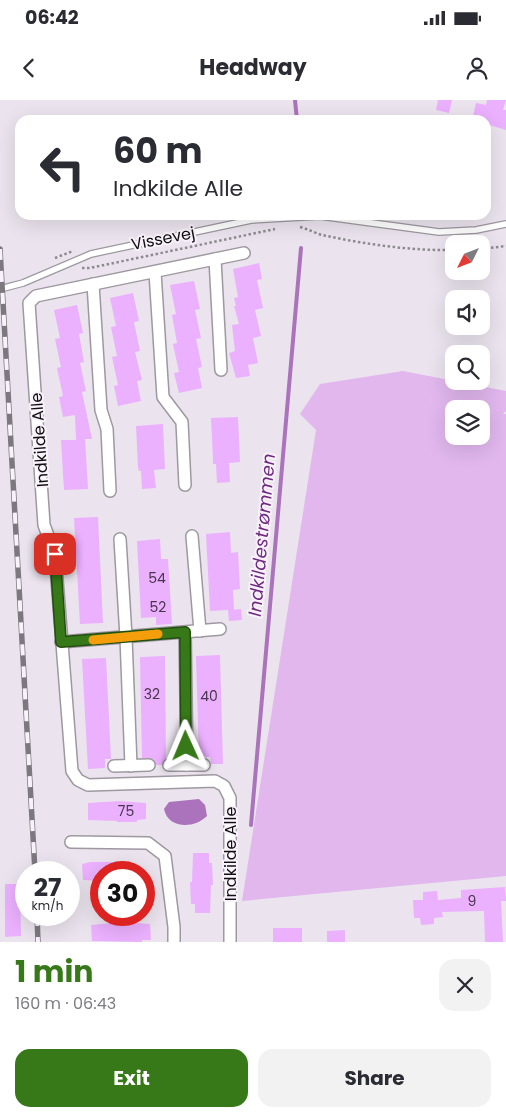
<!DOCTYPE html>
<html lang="en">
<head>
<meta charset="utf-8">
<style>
	:root { --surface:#fff; --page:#f2f2f3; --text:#2b2b33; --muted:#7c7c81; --accent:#377918 }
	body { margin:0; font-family:Poppins,sans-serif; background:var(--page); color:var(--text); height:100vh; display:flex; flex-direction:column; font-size:19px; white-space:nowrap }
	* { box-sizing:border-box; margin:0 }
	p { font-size:16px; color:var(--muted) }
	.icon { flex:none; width:28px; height:28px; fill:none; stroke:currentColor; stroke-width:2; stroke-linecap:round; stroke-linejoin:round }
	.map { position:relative; height:842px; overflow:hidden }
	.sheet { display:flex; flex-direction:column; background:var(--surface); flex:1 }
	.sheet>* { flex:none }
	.banner { position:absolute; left:15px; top:15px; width:476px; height:105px; border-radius:15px; box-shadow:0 5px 20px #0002; background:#fff; color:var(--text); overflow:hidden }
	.needle { width:32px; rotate:228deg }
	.controls { position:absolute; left:445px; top:135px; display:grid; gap:10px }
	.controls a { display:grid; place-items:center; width:45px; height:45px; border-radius:10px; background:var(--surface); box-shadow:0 5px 20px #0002; font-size:25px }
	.speed { position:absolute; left:15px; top:761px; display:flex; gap:10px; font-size:25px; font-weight:700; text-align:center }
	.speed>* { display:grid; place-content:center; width:65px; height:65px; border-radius:50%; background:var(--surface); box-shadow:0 5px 20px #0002; line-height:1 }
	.speed small { font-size:12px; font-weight:400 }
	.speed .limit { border:8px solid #d22; background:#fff; color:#111 }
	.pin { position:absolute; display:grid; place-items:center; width:42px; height:42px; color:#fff; margin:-21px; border-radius:10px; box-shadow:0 2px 8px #0006 }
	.me { position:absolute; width:55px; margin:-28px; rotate:359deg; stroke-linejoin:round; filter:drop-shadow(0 0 4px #0008) }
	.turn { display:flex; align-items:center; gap:18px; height:105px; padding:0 15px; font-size:22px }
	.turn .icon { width:65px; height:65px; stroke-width:2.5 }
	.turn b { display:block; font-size:35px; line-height:42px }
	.round { display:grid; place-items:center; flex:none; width:52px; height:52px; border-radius:15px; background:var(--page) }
	.head { display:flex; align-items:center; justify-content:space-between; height:85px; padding:0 15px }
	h1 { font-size:30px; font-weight:700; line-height:38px; color:var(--accent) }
	.button { display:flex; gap:10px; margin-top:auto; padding:10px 15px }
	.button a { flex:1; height:58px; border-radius:15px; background:var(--accent); color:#fff; font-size:20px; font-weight:700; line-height:58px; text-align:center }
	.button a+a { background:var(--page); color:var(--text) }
	.status { display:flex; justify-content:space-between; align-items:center; height:35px; padding:0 25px; background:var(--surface); direction:ltr }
	.status svg { height:14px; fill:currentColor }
	header { display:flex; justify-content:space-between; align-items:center; height:65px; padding:0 15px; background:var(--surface); font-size:22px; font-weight:700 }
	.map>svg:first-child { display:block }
	.green { fill:#e1b7ee; fill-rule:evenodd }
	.water { fill:#ac73bd }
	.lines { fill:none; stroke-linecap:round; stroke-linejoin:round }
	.stream { stroke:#ac73bd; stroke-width:4 }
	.building { fill:#ebb0fe }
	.lane-casing { stroke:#9e98a0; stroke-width:8 }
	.street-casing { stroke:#9e98a0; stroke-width:14 }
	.path { stroke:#8f8a91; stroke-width:2.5; stroke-dasharray:2.5 2.5; stroke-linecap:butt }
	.lane { stroke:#fff; stroke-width:5.5 }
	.street { stroke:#fff; stroke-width:11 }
	.rail-casing { stroke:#7d787f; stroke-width:5.5 }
	.rail { stroke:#f9f2fb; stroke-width:4; stroke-dasharray:11; stroke-linecap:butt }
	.route-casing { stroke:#244f10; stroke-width:12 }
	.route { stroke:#377918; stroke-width:9 }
	.slow { stroke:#f59e0b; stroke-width:9 }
	.labels { text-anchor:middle; stroke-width:4; stroke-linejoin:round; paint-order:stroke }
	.number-label { font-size:14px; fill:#47364c }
	.street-label { font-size:16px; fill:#100e11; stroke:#f9f2fb }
	.water-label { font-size:18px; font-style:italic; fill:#6f2982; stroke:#f9f2fb }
</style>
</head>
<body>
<div class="status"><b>06:42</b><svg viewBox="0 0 49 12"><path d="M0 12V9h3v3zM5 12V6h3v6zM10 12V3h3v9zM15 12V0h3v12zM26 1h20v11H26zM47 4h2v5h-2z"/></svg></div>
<header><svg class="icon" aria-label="back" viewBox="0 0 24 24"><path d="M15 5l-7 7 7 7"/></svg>Headway<svg class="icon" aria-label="person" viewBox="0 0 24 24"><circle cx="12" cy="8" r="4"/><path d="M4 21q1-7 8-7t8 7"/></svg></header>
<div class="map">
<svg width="506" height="842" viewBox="0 0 506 842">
	<rect width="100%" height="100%" fill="#ebe4ee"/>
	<path class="green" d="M 403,271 L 506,291 L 506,311 L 503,314 L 506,314 L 506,776 L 242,801 L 316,330 L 300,314 L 320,284 ZM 454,309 L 481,309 L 481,336 L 454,336 Z"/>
	<path class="water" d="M 199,699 L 205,705 L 207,716 C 194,729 168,729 164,709 L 169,702 Z"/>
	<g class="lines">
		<g class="stream">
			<path d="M 295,0 L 297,20"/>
			<path d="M 251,725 L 301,148"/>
		</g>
	</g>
	<g class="building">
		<path d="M 438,0 L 452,0 L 449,13 L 436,10 Z"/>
		<path d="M 487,0 L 506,0 L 503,10 L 506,10 L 506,30 L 486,24 L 486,20 L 472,20 L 476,3 L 486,5 Z"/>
		<path d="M 259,163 L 262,179 L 257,180 L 263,208 L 255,210 L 261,236 L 253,238 L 258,263 L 248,265 L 250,276 L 236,278 L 229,253 L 235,251 L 232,225 L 239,224 L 234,206 L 236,206 L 234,198 L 238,197 L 233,169 Z"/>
		<path d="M 194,181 L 200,209 L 195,210 L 201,238 L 196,239 L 202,267 L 198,268 L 202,288 L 179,293 L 174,273 L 179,272 L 173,244 L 177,243 L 172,215 L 176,214 L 170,185 Z"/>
		<path d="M 133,193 L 139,221 L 134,222 L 140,251 L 135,252 L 142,280 L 137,281 L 141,301 L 118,306 L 114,286 L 118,285 L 112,257 L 117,256 L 111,227 L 116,226 L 110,198 Z"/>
		<path d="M 77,205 L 83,233 L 79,234 L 84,262 L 80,263 L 86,291 L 82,292 L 92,339 L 85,339 L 88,389 L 64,390 L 61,340 L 76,340 L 75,315 L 63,317 L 59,297 L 63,296 L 57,268 L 61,267 L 55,239 L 60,238 L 54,210 Z"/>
		<path d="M 238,317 L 240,362 L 229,363 L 230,382 L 217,383 L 216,364 L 213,364 L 213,360 L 211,318 Z"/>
		<path d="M 163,324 L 165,369 L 154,370 L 156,388 L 142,389 L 141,371 L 139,371 L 138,367 L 136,326 Z"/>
		<path d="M 98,417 L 103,523 L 80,524 L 74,418 Z"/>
		<path d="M 230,432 L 231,453 L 238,452 L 240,489 L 233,490 L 234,510 L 230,510 L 241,509 L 242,520 L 229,521 L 228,510 L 210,511 L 206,434 Z"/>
		<path d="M 160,439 L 161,459 L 168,459 L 172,524 L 156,525 L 156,517 L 141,518 L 137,441 Z"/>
		<path d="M 220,555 L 223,664 L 211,664 L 210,657 L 199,657 L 196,556 Z"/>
		<path d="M 165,556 L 166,658 L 162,665 L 156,665 L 153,659 L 142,658 L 140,557 Z"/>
		<path d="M 106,558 L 111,659 L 105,659 L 105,668 L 88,669 L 82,559 Z"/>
		<path d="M 119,701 L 146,703 L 146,719 L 137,720 L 137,722 L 117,722 L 117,721 L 88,720 L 88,703 Z"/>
		<path d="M 193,753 L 209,753 L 209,763 L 212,763 L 213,785 L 211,785 L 210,813 L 195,813 L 195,804 L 191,804 L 190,782 L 192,782 Z"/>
		<path d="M 90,762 L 113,762 L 113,772 L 101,772 L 101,781 L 83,780 L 82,764 Z"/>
		<path d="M 5,784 L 20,784 L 21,836 L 5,837 Z"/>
		<path d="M 505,787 L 506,801 L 501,801 L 503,842 L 485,842 L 484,811 L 442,812 L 443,817 L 434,818 L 434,824 L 421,825 L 420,818 L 414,818 L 413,800 L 423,800 L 423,792 L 437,791 L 438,800 L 461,798 L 461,790 Z"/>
		<path d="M 123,822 L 150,824 L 151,840 L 142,840 L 142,842 L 92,841 L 91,825 Z"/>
		<rect x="273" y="828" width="29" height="14"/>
		<path d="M 345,830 L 345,842 L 327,842 L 327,831 Z"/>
	</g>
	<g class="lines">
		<g class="lane-casing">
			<path id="lane" d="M 0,189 L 23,183 L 91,154 L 251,120 L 320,116 L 439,132 L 476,130 L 506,124"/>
		</g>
		<g class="street-casing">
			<g id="street">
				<path d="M 215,159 L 221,270"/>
				<path d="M 155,172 L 163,297 L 182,322 L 185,385"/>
				<path d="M 93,184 L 101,310 L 107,329 L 110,391"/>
				<path d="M 192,436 L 200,531"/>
				<path d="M 120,439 L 126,537 L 131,666"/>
				<path d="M 185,532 L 187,665"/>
				<path d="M 61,542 L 220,529"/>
				<path d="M 169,665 L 204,665"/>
				<path d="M 114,666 L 149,665"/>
				<path d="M 71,742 L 148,743 L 165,756 L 174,827 L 174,842"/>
				<path d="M 230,842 L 230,698 L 224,686 L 215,681 L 88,685 L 78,680 L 72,671 L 55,454 L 44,425 L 29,203 L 36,196 L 244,153"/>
			</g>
		</g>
		<g class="path">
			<path d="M 300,127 C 308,129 315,133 322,135 C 364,144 411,151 454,150"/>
			<path d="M 481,149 L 506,146"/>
			<path d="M 55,158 L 73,151"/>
			<path d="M 82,168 L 90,168 L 275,129"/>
		</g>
		<use href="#lane" class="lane"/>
		<use href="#street" class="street"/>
		<g class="rail-casing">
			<g id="rail">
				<path d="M 0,149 L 35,772"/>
				<path d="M 37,815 L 38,842"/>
			</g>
		</g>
		<use href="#rail" class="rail"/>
	</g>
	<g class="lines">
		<g class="route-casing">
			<path id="route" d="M 55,454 L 61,542 L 185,532 L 186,646"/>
		</g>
		<use href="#route" class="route"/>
		<path class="slow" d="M 93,540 L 158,534"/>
	</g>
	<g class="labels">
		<g class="number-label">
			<text x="157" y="483">54</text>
			<text x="158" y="512">52</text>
			<text x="152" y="599">32</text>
			<text x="209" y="601">40</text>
			<text x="126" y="716">75</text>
			<text x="472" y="806">9</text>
		</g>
		<g class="street-label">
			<text transform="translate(163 138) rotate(-11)" y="6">Vissevej</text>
			<text transform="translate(39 340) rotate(-94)" y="6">Indkilde Alle</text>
			<text transform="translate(230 754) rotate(-90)" y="6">Indkilde Alle</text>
		</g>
		<g class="water-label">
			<text transform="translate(262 435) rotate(-85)" y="6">Indkildestrømmen</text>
		</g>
	</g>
</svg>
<div class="controls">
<a><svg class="needle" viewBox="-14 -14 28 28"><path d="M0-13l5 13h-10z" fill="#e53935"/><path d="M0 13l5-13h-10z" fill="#7c7c81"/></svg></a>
<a><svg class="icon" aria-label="sound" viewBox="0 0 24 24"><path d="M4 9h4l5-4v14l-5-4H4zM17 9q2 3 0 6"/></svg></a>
<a><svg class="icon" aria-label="search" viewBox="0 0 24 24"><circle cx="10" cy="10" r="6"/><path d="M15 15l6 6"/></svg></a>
<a><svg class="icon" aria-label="layers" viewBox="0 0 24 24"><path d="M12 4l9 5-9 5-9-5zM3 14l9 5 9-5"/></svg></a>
</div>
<div class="speed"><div>27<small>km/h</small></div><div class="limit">30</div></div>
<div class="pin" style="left:55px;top:454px;background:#d93025"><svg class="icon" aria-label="arrive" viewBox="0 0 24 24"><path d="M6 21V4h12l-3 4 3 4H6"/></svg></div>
<svg class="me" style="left:186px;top:646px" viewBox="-20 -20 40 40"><path d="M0-17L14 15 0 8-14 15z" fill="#377918" stroke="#fff" stroke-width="4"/></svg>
<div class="banner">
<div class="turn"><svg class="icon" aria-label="left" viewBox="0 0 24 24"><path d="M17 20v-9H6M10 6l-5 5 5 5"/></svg><div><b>60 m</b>Indkilde Alle</div></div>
</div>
</div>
<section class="sheet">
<div class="head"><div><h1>1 min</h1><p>160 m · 06:43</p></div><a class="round"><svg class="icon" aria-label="close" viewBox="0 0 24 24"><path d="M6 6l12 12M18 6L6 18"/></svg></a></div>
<div class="button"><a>Exit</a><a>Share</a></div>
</section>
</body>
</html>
